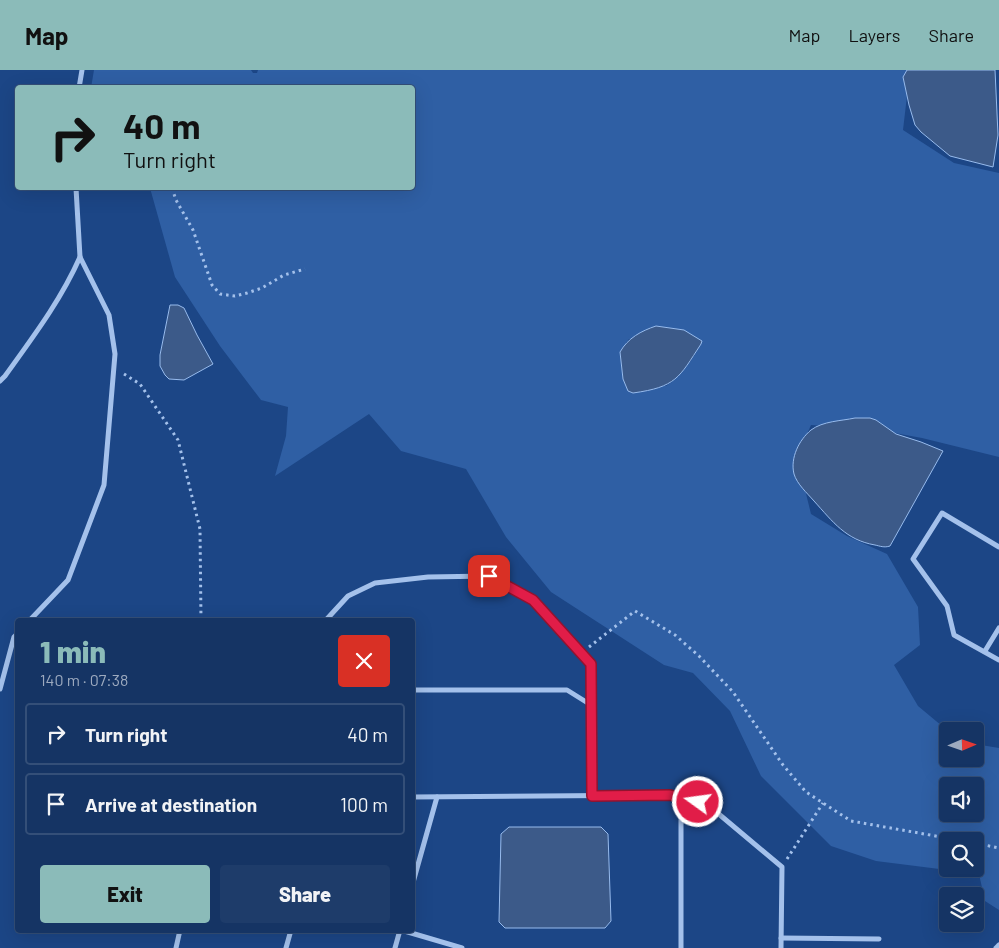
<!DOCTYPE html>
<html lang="en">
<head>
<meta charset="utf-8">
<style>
	:root { --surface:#153464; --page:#1e3c6a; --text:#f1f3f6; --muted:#9daabf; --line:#344f78; --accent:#8bbbb9 }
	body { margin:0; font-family:Barlow,sans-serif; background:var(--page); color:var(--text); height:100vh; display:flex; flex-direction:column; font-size:19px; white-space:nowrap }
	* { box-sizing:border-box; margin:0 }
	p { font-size:16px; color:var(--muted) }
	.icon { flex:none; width:28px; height:28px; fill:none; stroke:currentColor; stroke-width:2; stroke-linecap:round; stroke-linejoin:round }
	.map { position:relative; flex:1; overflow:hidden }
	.details { position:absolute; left:15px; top:548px; width:400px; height:315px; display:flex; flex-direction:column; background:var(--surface); border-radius:5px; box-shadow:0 5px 20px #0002,0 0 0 1px var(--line) }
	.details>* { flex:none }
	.top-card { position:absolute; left:15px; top:15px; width:400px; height:105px; border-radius:5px; box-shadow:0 5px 20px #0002,0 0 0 1px var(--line); background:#8bbbb9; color:#111; overflow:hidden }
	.needle { width:32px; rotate:88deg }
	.buttons { position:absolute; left:939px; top:652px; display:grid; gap:10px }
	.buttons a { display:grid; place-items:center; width:45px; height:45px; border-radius:5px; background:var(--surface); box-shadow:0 5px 20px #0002,0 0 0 1px var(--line); font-size:25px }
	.pin { position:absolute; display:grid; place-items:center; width:42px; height:42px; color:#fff; margin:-21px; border-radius:10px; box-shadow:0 2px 8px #0006 }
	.me { position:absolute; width:55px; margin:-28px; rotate:284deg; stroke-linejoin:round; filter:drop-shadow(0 0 4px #0008) }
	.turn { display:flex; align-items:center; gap:18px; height:105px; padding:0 25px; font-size:22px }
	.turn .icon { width:65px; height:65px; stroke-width:2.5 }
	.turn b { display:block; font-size:35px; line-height:42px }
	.round { display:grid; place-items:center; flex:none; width:52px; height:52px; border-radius:5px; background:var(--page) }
	.overview { display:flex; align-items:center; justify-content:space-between; height:85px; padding:0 25px }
	h1 { font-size:30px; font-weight:800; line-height:38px; color:var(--accent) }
	.primary-button { display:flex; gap:10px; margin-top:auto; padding:10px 25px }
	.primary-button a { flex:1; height:58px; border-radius:5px; background:var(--accent); color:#111; font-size:20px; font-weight:800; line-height:58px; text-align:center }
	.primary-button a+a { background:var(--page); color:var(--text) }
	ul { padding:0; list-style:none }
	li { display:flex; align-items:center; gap:15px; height:62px; margin:0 10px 8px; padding:0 15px; border:2px solid var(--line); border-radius:5px }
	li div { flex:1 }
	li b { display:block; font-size:19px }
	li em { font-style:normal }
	header { display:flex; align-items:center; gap:30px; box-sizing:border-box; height:70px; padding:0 25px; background:var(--accent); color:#111 }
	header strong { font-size:24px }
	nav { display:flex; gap:28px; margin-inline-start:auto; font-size:18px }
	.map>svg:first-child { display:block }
	.green { fill:#2f5fa4; fill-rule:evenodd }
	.water { fill:#3c5a89; stroke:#97bbed }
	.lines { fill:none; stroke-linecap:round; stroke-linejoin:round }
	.path { stroke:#a4c1eb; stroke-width:3; stroke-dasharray:2.5 4; stroke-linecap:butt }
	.street { stroke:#a4c1eb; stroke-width:5 }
	.route-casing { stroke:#92132f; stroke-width:12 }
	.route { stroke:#e11d48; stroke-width:9 }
</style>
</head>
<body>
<header>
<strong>Map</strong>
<nav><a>Map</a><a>Layers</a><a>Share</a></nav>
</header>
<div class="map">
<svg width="999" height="878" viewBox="0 0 999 878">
	<rect width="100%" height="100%" fill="#1c4686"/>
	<path class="green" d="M 94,0 L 251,0 L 253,3 L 257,3 L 258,0 L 910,0 L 903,60 L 954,93 L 999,103 L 999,387 L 922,368 L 878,360 L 811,355 L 797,387 L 811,444 L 847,466 L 887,484 L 918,537 L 920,575 L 894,595 L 918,636 L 948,661 L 948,689 L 975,689 L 975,674 L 999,678 L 999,840 L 985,831 L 979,804 L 876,791 L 831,776 L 761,706 L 730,641 L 693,603 L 664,595 L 551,522 L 506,467 L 466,399 L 401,381 L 369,344 L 275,406 L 286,366 L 288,337 L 261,330 L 220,276 L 175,207 L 150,118 L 412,118 L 412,18 L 91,18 ZM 629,269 L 702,271 C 694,289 681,306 666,316 L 623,309 L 620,282 ZM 948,716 L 975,716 L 975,744 L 948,744 ZM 948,771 L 975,771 L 975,799 L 948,799 Z"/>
	<g class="water">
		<path d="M 907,0 L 995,0 L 998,65 L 993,97 L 950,86 L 921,62 L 915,55 L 909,35 L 903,7 Z"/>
		<path d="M 170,235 L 178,235 L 184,238 L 197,265 L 213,294 L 184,310 L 169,309 L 165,305 L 160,296 L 160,285 Z"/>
		<path d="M 656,256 L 684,260 L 702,271 L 701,274 C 679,308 676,317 633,323 L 628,321 L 623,309 L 620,282 C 628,268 641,261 656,256 Z"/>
		<path d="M 855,348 L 870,348 L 876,350 L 896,364 L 921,372 L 943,381 L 890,476 C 884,478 880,476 875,475 C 846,470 833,452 814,431 C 807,423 797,414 794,404 C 790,388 799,370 811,360 C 823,351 841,351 855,348 Z"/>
		<path d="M 509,757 L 601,757 L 608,764 L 611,851 L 605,858 L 505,858 L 499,852 L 501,764 Z"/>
	</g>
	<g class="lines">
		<g class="path">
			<path d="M 172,118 L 176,130 L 193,160 L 212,215 L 220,224 L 235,226 L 247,223 L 262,218 L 284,205 L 305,199"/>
			<path d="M 124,304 L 140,314 L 178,370 L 200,459 L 201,550"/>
			<path d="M 589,577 L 635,541 L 675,565 L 699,586 L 733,622 L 783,695 L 806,722 L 851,751 L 964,771"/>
			<path d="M 975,773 L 999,778"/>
			<path d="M 787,789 L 823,733"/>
		</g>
		<g class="street">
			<path d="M 79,18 L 82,0"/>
			<path d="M 0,311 L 5,306 C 33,267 61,230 80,187"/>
			<path d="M 999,477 L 942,443 L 913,489 L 947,536 L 954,565 L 999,590"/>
			<path d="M 30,550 L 68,510 L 104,415 L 115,284 L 109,245 L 80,187 L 76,118"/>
			<path d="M 326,550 L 348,526 L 375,513 L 428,507 L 489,506 L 533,529 L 591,594 L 592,726"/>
			<path d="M 985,581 L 999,558"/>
			<path d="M 0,619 L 14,567 L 18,563"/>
			<path d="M 412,620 L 567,620 L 591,635"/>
			<path d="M 412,727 L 670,725 L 698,732 L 714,740 L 782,797 L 781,878"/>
			<path d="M 681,727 L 681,878"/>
			<path d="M 412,816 L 437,727"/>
			<path d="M 401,860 L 462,878"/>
			<path d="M 781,868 L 879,869"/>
			<path d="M 176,878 L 180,860"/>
			<path d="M 286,878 L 291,860"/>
			<path d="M 395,878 L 400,860"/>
			<path d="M 996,878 L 999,875"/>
		</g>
	</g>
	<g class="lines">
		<g class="route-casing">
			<path id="route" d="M 489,506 L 533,530 L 591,594 L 592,726 L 670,725 L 698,732"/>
		</g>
		<use href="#route" class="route"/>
	</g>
</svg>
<div class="buttons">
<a><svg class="needle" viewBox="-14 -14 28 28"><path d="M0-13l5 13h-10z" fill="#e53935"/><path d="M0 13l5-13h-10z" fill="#9daabf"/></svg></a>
<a><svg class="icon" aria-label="sound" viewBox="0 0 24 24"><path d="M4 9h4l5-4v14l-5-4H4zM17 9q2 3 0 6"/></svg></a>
<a><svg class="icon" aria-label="search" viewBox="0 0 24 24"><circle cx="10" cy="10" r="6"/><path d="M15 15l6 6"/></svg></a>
<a><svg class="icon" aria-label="layers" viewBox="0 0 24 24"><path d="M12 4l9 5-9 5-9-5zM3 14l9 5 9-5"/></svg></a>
</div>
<div class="pin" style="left:489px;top:506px;background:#d93025"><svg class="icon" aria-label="arrive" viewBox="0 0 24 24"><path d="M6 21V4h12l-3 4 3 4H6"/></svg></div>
<svg class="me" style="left:698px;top:732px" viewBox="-20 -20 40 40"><circle r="17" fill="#e11d48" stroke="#fff" stroke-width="3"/><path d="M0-11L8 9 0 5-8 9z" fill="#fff"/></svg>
<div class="top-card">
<div class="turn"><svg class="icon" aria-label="right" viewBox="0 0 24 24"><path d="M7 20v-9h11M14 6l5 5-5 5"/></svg><div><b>40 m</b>Turn right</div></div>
</div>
<section class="details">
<div class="overview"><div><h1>1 min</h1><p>140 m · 07:38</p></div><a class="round" style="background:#d93025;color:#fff"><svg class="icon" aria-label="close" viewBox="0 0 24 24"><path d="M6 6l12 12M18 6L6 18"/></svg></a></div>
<ul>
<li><svg class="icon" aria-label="right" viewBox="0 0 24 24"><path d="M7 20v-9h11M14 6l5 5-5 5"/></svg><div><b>Turn right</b></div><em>40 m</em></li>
<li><svg class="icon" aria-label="arrive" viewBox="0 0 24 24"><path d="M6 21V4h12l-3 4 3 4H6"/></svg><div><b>Arrive at destination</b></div><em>100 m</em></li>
</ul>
<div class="primary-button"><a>Exit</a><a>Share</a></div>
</section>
</div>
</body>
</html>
